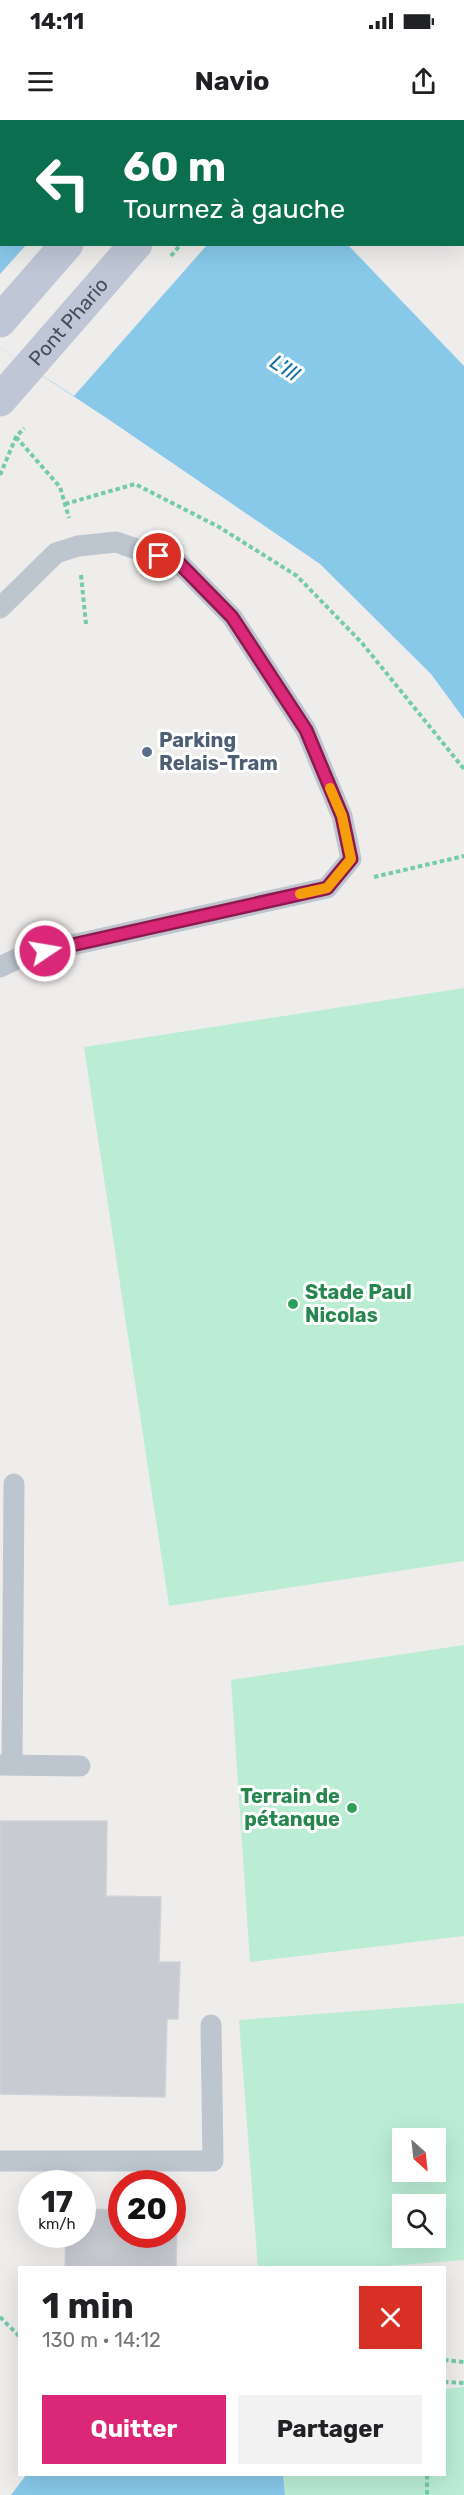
<!DOCTYPE html>
<html lang="fr">
<head>
<meta charset="utf-8">
<style>
	:root { --surface:#fff; --page:#f2f2f2; --text:#202124; --muted:#757577; --accent:#db2777 }
	body { margin:0; font-family:Rubik,sans-serif; background:var(--page); color:var(--text); height:100vh; display:flex; flex-direction:column; font-size:22px; white-space:nowrap }
	* { box-sizing:border-box; margin:0 }
	p { font-size:20px; color:var(--muted) }
	.icon { flex:none; width:33px; height:33px; fill:none; stroke:currentColor; stroke-width:2; stroke-linecap:round; stroke-linejoin:round }
	.map { position:relative; flex:1; overflow:hidden }
	.side { position:absolute; left:18px; top:2146px; width:428px; height:210px; display:flex; flex-direction:column; background:var(--surface); border-radius:0px; box-shadow:0 6px 24px #0002 }
	.side>* { flex:none }
	.banner { position:absolute; left:0px; top:0px; width:465px; height:126px; box-shadow:0 6px 24px #0002; background:#0b6e4f; color:#fff; overflow:hidden }
	.needle { width:39px; rotate:153deg }
	.tools { position:absolute; left:392px; top:2008px; display:grid; gap:12px }
	.tools a { display:grid; place-items:center; width:54px; height:54px; border-radius:0px; background:var(--surface); box-shadow:0 6px 24px #0002; font-size:30px }
	.speed { position:absolute; left:18px; top:2050px; display:flex; gap:12px; font-size:30px; font-weight:700; text-align:center }
	.speed>* { display:grid; place-content:center; width:78px; height:78px; border-radius:50%; background:var(--surface); box-shadow:0 6px 24px #0002; line-height:1 }
	.speed small { font-size:15px; font-weight:400 }
	.speed .limit { border:9px solid #d22; background:#fff; color:#111 }
	.pin { position:absolute; display:grid; place-items:center; width:51px; height:51px; color:#fff; margin:-26px; border:3px solid #fff; border-radius:50%; box-shadow:0 2px 6px #0007 }
	.me { position:absolute; width:66px; margin:-33px; rotate:78deg; stroke-linejoin:round; filter:drop-shadow(0 0 4px #0008) }
	.turn { display:flex; align-items:center; gap:21px; height:126px; padding:0 24px; font-size:27px }
	.turn .icon { width:78px; height:78px; stroke-width:2.5 }
	.turn b { display:block; font-size:42px; line-height:51px }
	.round { display:grid; place-items:center; flex:none; width:63px; height:63px; border-radius:0px; background:var(--page) }
	.headline { display:flex; align-items:center; justify-content:space-between; height:102px; padding:0 24px }
	h1 { font-size:36px; font-weight:700; line-height:45px }
	.button { display:flex; gap:12px; margin-top:auto; padding:12px 24px }
	.button a { flex:1; height:69px; border-radius:0px; background:var(--accent); color:#fff; font-size:24px; font-weight:700; line-height:69px; text-align:center }
	.button a+a { background:var(--page); color:var(--text) }
	.status { display:flex; justify-content:space-between; align-items:center; height:42px; padding:0 30px; background:var(--surface); direction:ltr }
	.status svg { height:16px; fill:currentColor }
	header { display:flex; justify-content:space-between; align-items:center; height:78px; padding:0 24px; background:var(--surface); font-size:27px; font-weight:700 }
	.map>svg:first-child { display:block }
	.green { fill:#bbedd5; fill-rule:evenodd }
	.water { fill:#88c9ea }
	.pier { fill:#efedec }
	.building { fill:#c9cbd3; stroke:#d1d2d8; stroke-width:1.5 }
	.lines { fill:none; stroke-linecap:round; stroke-linejoin:round }
	.path { stroke:#73cbab; stroke-width:4; stroke-dasharray:4.5 3; stroke-linecap:butt }
	.lane { stroke:#bdc5cf; stroke-width:21 }
	.secondary { stroke:#bfc7d6; stroke-width:33 }
	.primary { stroke:#acb8cc; stroke-width:33 }
	.tram { stroke:#afb1b7; stroke-width:1.5 }
	.route-casing { stroke:#8e194d; stroke-width:15 }
	.route { stroke:#db2777; stroke-width:10 }
	.slow { stroke:#f59e0b; stroke-width:10 }
	.service-dot { fill:#5c6f8a; stroke:#fff; stroke-width:2 }
	.leisure-dot { fill:#2e9e5b; stroke:#fff; stroke-width:2 }
	.labels { text-anchor:middle; stroke-width:6; stroke-linejoin:round; paint-order:stroke }
	.street-label { font-size:20px; fill:#454d5a; stroke:#fff }
	.service-label { font-size:20px; font-weight:bold; fill:#4e5e75; stroke:#fff; text-anchor:start }
	.leisure-label { font-size:20px; font-weight:bold; fill:#27864d; stroke:#fff; text-anchor:start }
	.water-label { font-size:21px; font-style:italic; fill:#0e71a4; stroke:#fff }
</style>
</head>
<body>
<div class="status"><b>14:11</b><svg viewBox="0 0 49 12"><path d="M0 12V9h3v3zM5 12V6h3v6zM10 12V3h3v9zM15 12V0h3v12zM26 1h20v11H26zM47 4h2v5h-2z"/></svg></div>
<header><svg class="icon" aria-label="menu" viewBox="0 0 24 24"><path d="M4 6h16M4 12h16M4 18h16"/></svg>Navio<svg class="icon" aria-label="share" viewBox="0 0 24 24"><path d="M12 15V3M7 8l5-5 5 5M5 13v7h14v-7"/></svg></header>
<div class="map">
<svg width="464" height="2375" viewBox="0 0 464 2375">
	<rect width="100%" height="100%" fill="#efedec"/>
	<g class="green">
		<path d="M 464,868 L 464,1441 L 169,1486 L 84,927 Z"/>
		<path d="M 464,1525 L 464,1816 L 250,1842 L 231,1560 Z"/>
		<path d="M 464,1883 L 464,2140 L 364,2148 L 258,2148 L 239,1900 ZM 402,2019 L 435,2019 L 435,2052 L 402,2052 ZM 402,2085 L 435,2085 L 435,2118 L 402,2118 Z"/>
		<path d="M 464,2267 L 464,2375 L 285,2375 L 283,2355 L 444,2355 L 444,2269 Z"/>
	</g>
	<g class="water">
		<path d="M 0,0 L 149,1 L 2,2 L 2,124 L 348,125 L 464,246 L 464,599 L 431,554 L 320,444 L 108,299 L 0,228 Z"/>
		<path d="M 26,2355 L 283,2355 L 285,2375 L 11,2375 Z"/>
	</g>
	<path class="pier" d="M 26,125 L 207,125 L 74,276 L 0,228 L 0,154 Z"/>
	<g class="building">
		<path d="M 0,1701 L 107,1701 L 106,1776 L 161,1777 L 159,1842 L 180,1842 L 178,1899 L 167,1899 L 165,1977 L 0,1974 Z"/>
		<path d="M 82,2089 L 122,2090 L 122,2115 L 172,2115 L 172,2091 L 177,2091 L 176,2148 L 65,2148 L 66,2115 L 82,2115 Z"/>
	</g>
	<g class="lines">
		<g class="path">
			<path d="M 286,2 L 288,0"/>
			<path d="M 171,136 L 181,124"/>
			<path d="M 16,317 L 60,367 L 69,398"/>
			<path d="M 0,355 L 16,317 L 24,308"/>
			<path d="M 65,384 L 135,364 L 219,407 L 297,456 L 362,523 L 464,649"/>
			<path d="M 81,455 L 86,504"/>
			<path d="M 374,757 L 464,736"/>
			<path d="M 0,2197 L 20,2217"/>
			<path d="M 444,2240 L 464,2242"/>
			<path d="M 444,2262 L 464,2263"/>
			<path d="M 427,2355 L 427,2375"/>
		</g>
		<g class="lane">
			<path d="M 0,488 L 56,433 L 78,426 L 116,422 L 180,444 L 232,497 L 306,610 L 342,696 L 351,739 L 327,768 L 23,836 L 0,847"/>
			<path d="M 1,1645 L 80,1646"/>
			<path d="M 12,1645 L 14,1364"/>
			<path d="M 0,2041 L 213,2041 L 211,1905"/>
		</g>
		<g class="secondary">
			<path d="M 174,2 L 176,0"/>
			<path d="M 243,2 L 245,0"/>
			<path d="M 0,201 L 67,124"/>
			<path id="s1" d="M 0,280 L 136,124"/>
		</g>
		<g class="primary">
			<path d="M 393,0 L 394,2"/>
			<path d="M 464,93 L 464,94"/>
		</g>
		<g class="tram">
			<path d="M 429,0 L 430,2"/>
			<path d="M 464,54 L 464,55"/>
		</g>
	</g>
	<g class="lines">
		<g class="route-casing">
			<path id="route" d="M 45,831 L 327,768 L 351,739 L 342,696 L 306,610 L 232,497 L 180,444 L 159,436"/>
		</g>
		<use href="#route" class="route"/>
		<path class="slow" d="M 300,774 L 327,768 L 351,739 L 342,696 L 330,668"/>
	</g>
	<circle class="service-dot" cx="147" cy="632" r="6"/>
	<g class="leisure-dot">
		<circle cx="293" cy="1184" r="6"/>
		<circle cx="352" cy="1688" r="6"/>
	</g>
	<g class="labels">
		<g class="street-label">
			<text dy="7" stroke="none"><textPath href="#s1" startOffset="104">Pont Phario</textPath></text>
		</g>
		<g class="service-label">
			<text x="159" y="627">Parking<tspan x="159" dy="23">Relais-Tram</tspan></text>
		</g>
		<g class="leisure-label">
			<text x="305" y="1179">Stade Paul<tspan x="305" dy="23">Nicolas</tspan></text>
			<text x="340" y="1683" text-anchor="end">Terrain de<tspan x="340" dy="23">pétanque</tspan></text>
		</g>
		<g class="water-label">
			<text transform="translate(285 248) rotate(33)" y="7">L'Ill</text>
		</g>
	</g>
</svg>
<div class="tools">
<a><svg class="needle" viewBox="-14 -14 28 28"><path d="M0-13l5 13h-10z" fill="#e53935"/><path d="M0 13l5-13h-10z" fill="#757577"/></svg></a>
<a><svg class="icon" aria-label="search" viewBox="0 0 24 24"><circle cx="10" cy="10" r="6"/><path d="M15 15l6 6"/></svg></a>
</div>
<div class="speed"><div>17<small>km/h</small></div><div class="limit">20</div></div>
<div class="pin" style="left:159px;top:436px;background:#d93025"><svg class="icon" aria-label="arrive" viewBox="0 0 24 24"><path d="M6 21V4h12l-3 4 3 4H6"/></svg></div>
<svg class="me" style="left:45px;top:831px" viewBox="-20 -20 40 40"><circle r="17" fill="#db2777" stroke="#fff" stroke-width="3"/><path d="M0-11L8 9 0 5-8 9z" fill="#fff"/></svg>
<div class="banner">
<div class="turn"><svg class="icon" aria-label="left" viewBox="0 0 24 24"><path d="M17 20v-9H6M10 6l-5 5 5 5"/></svg><div><b>60 m</b>Tournez à gauche</div></div>
</div>
<section class="side">
<div class="headline"><div><h1>1 min</h1><p>130 m · 14:12</p></div><a class="round" style="background:#d93025;color:#fff"><svg class="icon" aria-label="close" viewBox="0 0 24 24"><path d="M6 6l12 12M18 6L6 18"/></svg></a></div>
<div class="button"><a>Quitter</a><a>Partager</a></div>
</section>
</div>
</body>
</html>
